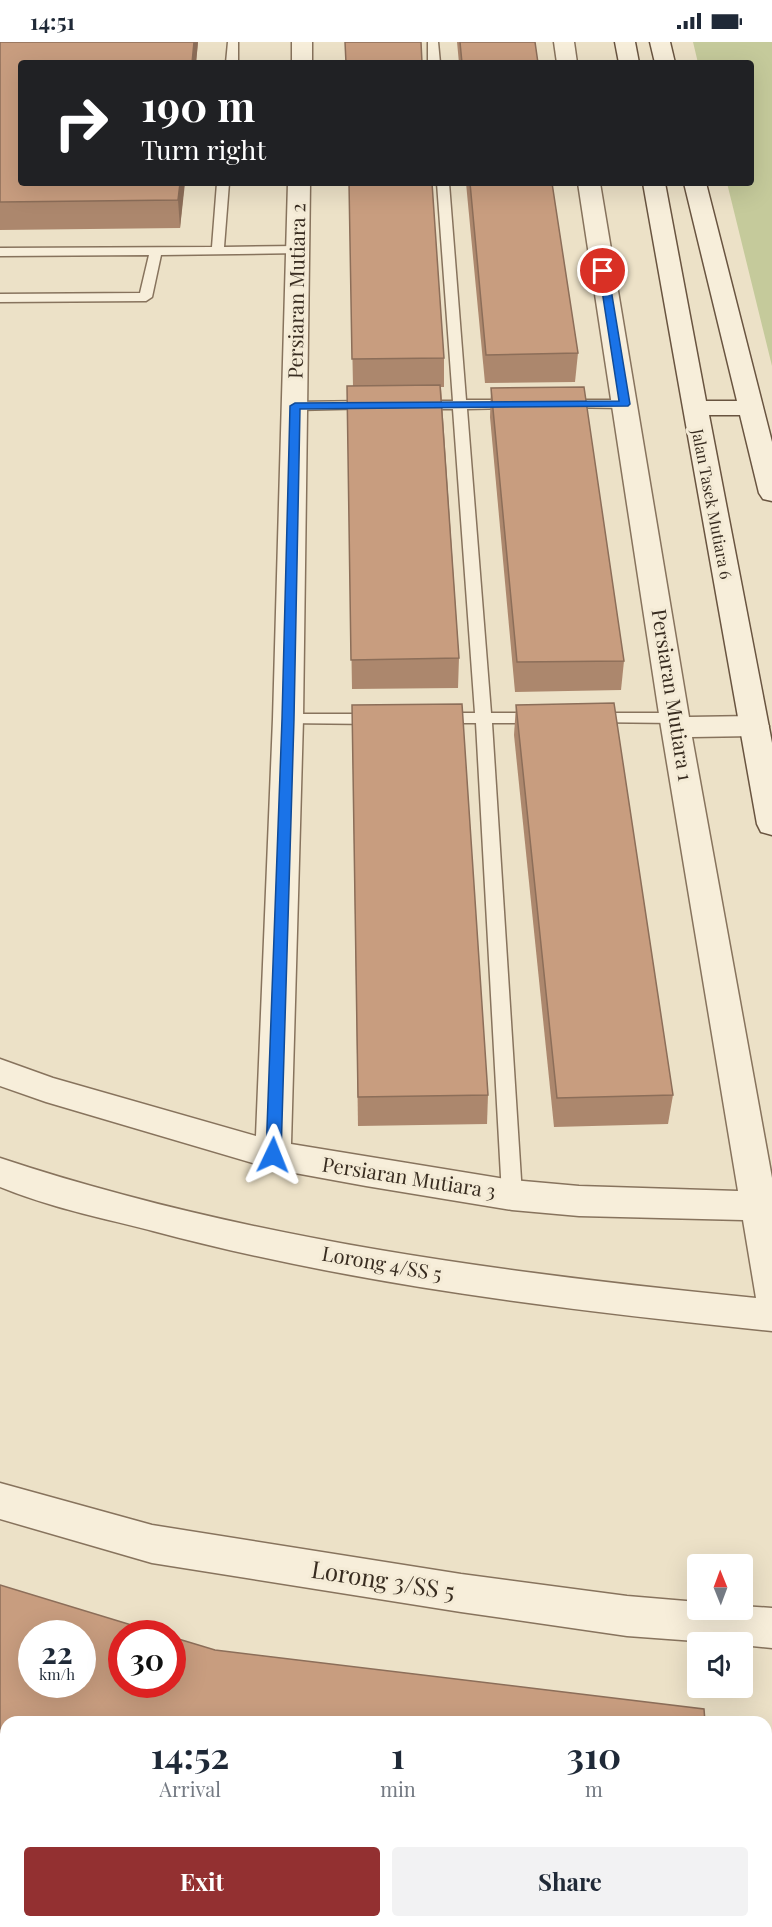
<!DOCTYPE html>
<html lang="en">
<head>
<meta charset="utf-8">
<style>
	:root { --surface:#fff; --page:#f2f2f3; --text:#1f2937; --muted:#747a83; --accent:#933031 }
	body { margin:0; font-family:"Playfair Display",serif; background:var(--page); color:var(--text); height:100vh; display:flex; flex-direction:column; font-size:22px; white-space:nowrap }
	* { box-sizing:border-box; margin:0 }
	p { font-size:20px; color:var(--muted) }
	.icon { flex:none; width:33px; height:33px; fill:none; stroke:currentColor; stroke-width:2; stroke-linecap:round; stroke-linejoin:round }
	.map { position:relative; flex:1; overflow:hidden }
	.side { position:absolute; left:0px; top:1674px; width:772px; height:212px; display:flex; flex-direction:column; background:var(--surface); border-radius:18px 18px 0 0; box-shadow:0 6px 24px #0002 }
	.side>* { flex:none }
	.guide { position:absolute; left:18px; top:18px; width:736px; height:126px; border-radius:6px; box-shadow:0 6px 24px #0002; background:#202124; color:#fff; overflow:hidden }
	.needle { width:39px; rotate:359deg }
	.fabs { position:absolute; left:687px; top:1512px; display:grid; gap:12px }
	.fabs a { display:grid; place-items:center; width:66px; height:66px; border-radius:6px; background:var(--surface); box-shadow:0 6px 24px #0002; font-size:30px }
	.speed { position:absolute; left:18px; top:1578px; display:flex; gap:12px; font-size:30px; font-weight:700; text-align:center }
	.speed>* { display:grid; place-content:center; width:78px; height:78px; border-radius:50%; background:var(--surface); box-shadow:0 6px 24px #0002; line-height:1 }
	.speed small { font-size:15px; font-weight:400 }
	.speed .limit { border:9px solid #d22; background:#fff; color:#111 }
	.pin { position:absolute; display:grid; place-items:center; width:51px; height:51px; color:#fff; margin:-26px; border:3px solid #fff; border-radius:50%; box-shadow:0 2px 6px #0007 }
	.me { position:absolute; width:66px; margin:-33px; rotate:2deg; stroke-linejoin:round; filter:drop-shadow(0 0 4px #0008) }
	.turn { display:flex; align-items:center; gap:21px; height:126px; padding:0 24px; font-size:27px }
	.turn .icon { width:78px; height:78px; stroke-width:2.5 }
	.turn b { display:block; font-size:42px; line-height:51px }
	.eta { display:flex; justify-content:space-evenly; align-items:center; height:102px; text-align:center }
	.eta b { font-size:36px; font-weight:700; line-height:42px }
	.button { display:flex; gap:12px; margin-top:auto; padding:12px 24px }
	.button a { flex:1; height:69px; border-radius:6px; background:var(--accent); color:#fff; font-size:24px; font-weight:700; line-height:69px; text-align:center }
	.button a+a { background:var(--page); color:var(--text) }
	.status { display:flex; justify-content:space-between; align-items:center; height:42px; padding:0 30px; background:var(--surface); direction:ltr }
	.status svg { height:16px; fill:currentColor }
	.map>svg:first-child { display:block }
	.green { fill:#c5ca9b }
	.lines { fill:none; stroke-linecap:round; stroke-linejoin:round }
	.lane-casing { stroke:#87735d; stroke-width:3 }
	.street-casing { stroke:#87735d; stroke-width:3 }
	.secondary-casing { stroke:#695440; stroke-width:3 }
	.lane { fill:#f7eeda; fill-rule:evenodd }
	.street { fill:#f7eeda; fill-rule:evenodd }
	.secondary { fill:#f7eeda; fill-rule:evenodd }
	.wall { fill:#ac876d }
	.shaded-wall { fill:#8c6e59 }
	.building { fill:#c89d7f; stroke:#8c6e59; stroke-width:1.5; fill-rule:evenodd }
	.route { fill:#1a73e8; stroke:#114b97; stroke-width:1.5 }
	.labels { text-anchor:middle; stroke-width:6; stroke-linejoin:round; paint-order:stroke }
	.far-street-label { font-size:16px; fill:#382c20; stroke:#f4ebd6 }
	.street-label { font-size:20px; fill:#382c20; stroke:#f4ebd6 }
	.near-street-label { font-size:24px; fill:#382c20; stroke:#f4ebd6 }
</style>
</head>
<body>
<div class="status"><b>14:51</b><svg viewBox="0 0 49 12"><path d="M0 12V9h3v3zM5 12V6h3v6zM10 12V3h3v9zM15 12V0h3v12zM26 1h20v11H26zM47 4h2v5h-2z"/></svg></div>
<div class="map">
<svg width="772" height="1885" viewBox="0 0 772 1885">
	<rect width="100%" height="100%" fill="#ece1c7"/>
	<path class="green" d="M 693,0 L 772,0 L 772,324 L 727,141 L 752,141 L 752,21 L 698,21 Z"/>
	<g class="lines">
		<g class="lane-casing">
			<g id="lane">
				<path d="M 228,0 L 238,0 L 238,21 L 226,21 Z"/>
				<path d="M 428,0 L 438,0 L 440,21 L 428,21 Z"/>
				<path d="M 217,141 L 229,141 L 224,205 L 298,204 L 302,205 L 304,208 L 302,211 L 161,213 L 152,255 L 146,259 L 0,260 L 0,252 L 140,251 L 149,213 L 0,214 L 0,206 L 212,205 Z"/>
				<path d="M 437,141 L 449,141 L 466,358 L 515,358 L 522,362 L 515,366 L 467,367 L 491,671 L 539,671 L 545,672 L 547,676 L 545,680 L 539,681 L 492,681 L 522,1153 L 519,1159 L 512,1161 L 505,1159 L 502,1153 L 476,681 L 440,681 L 434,680 L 432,676 L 434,672 L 440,671 L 475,671 L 453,367 L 417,367 L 410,363 L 417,359 L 453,359 Z"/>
				<path d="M 564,358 L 624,358 L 631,362 L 624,366 L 559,365 L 557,362 L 559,359 Z"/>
				<path d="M 371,359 L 376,360 L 378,363 L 376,366 L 295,368 L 288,364 L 295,360 Z"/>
				<path d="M 593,671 L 676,671 L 682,672 L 684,676 L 682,680 L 676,681 L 587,680 L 585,676 L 587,672 Z"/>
				<path d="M 288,672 L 377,672 L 383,673 L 385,677 L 383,681 L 377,682 L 282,681 L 280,677 L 282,673 Z"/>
			</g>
		</g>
		<g class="street-casing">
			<g id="street">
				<rect x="292" y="0" width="20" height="21"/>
				<path d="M 554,0 L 574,0 L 577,21 L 557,21 Z"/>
				<path d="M 288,141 L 310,141 L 303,677 L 291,1102 L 512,1138 L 579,1144 L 738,1149 L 661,685 L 578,141 L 600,141 L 689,675 L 754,674 L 764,677 L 769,684 L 764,691 L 754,694 L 692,695 L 772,1136 L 772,1289 C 564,1268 355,1243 153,1189 C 103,1176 48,1165 0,1145 L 0,1116 C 244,1197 501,1231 756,1256 L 743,1178 L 579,1174 L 512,1168 L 366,1144 L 273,1127 L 46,1060 L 0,1044 L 0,1017 L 53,1036 L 256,1094 L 273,677 Z"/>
				<path d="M 0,1441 L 152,1483 L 461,1532 L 627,1554 L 698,1560 L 698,1568 L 742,1568 L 742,1564 L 772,1566 L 772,1606 L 742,1603 L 742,1600 L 709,1600 L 627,1594 L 461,1570 L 152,1521 L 0,1477 Z"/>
			</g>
		</g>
		<g class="secondary-casing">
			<g id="secondary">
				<path d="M 615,0 L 635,0 L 639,21 L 619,21 Z"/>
				<path d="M 650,0 L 670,0 L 675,21 L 655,21 Z"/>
				<path d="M 643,141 L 665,141 L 706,359 L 737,359 L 684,141 L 706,141 L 772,400 L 772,459 L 763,457 L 759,451 L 740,373 L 709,373 L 772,701 L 772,793 L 761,790 L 757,782 Z"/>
			</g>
		</g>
		<use href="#lane" class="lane"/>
		<use href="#street" class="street"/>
		<use href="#secondary" class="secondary"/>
	</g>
	<g class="wall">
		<path d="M 0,0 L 198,0 L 180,186 L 0,188 Z"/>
		<path d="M 457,0 L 535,0 L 538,21 L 459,21 Z"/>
		<path d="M 349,141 L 444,316 L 444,345 L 441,345 L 459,616 L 458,646 L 352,647 L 347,344 L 353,344 Z"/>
		<path d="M 466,141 L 552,141 L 578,311 L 575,340 L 485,341 Z"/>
		<path d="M 491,346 L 624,619 L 621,648 L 515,650 L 490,375 Z"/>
		<path d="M 352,663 L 488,1053 L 487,1082 L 358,1084 Z"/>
		<path d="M 516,663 L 673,1053 L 668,1082 L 554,1085 L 514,693 Z"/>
		<path d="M 0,1543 L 6,1680 L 6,1835 L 0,1833 Z"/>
		<path d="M 137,1880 L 717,1880 L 717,1885 L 153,1885 Z"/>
	</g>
	<g class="shaded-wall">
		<path d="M 194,0 L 198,0 L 196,21 L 192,21 Z"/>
		<path d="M 180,141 L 185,141 L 180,186 L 178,158 Z"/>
	</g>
	<g class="building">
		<path d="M 0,0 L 194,0 L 192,21 L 21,21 L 21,141 L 180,141 L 178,158 L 0,160 Z"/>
		<path d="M 345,0 L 421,0 L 422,21 L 346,21 Z"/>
		<path d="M 460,0 L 535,0 L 538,21 L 462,21 Z"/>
		<path d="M 349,141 L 432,141 L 444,316 L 352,317 Z"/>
		<path d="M 470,141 L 552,141 L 578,311 L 486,313 Z"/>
		<path d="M 440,343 L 459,616 L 351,618 L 347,344 Z"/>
		<path d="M 584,345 L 624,619 L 517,620 L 491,346 Z"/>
		<path d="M 614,661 L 673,1053 L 557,1056 L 516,663 Z"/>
		<path d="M 462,662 L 488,1053 L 358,1055 L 352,663 Z"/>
		<path d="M 0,1543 L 161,1592 L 122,1592 L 122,1642 L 172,1642 L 172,1595 L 215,1608 L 704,1667 L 705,1680 L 6,1680 L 6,1823 L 0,1821 ZM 32,1592 L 82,1592 L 82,1642 L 32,1642 Z"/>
		<path d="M 171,1880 L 717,1880 L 717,1885 L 188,1885 Z"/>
	</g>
	<path class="route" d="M 603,226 L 608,229 L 630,362 L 628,364 L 300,367 L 294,677 L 281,1113 L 278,1117 L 268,1117 L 266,1113 L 282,677 L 290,364 L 295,361 L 619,359 L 599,229 Z"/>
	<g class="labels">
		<g class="far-street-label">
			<text transform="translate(712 462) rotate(79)" y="6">Jalan Tasek Mutiara 6</text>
		</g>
		<g class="street-label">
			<text transform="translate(297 249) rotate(-89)" y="7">Persiaran Mutiara 2</text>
			<text transform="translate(672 653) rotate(81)" y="7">Persiaran Mutiara 1</text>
			<text transform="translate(409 1136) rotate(9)" y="7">Persiaran Mutiara 3</text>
			<text transform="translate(382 1222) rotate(10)" y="7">Lorong 4/SS 5</text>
		</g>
		<g class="near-street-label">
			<text transform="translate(383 1539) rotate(9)" y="8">Lorong 3/SS 5</text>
		</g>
	</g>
</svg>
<div class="fabs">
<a><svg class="needle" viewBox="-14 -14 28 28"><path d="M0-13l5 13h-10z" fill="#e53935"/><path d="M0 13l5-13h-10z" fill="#747a83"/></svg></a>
<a><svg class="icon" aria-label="sound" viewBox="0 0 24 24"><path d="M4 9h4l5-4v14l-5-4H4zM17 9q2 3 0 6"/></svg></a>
</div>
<div class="speed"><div>22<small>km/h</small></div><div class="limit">30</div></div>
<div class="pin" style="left:603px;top:229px;background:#d93025"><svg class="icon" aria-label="arrive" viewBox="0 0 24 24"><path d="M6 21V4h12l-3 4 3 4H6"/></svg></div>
<svg class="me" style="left:273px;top:1113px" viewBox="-20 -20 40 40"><path d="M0-17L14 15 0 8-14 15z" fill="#1a73e8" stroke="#fff" stroke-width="4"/></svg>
<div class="guide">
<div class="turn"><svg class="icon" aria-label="right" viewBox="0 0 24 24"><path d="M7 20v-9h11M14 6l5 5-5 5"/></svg><div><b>190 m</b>Turn right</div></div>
</div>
<section class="side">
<div class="eta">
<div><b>14:52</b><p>Arrival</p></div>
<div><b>1</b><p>min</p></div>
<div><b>310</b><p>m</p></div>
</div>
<div class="button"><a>Exit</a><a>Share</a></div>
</section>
</div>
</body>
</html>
